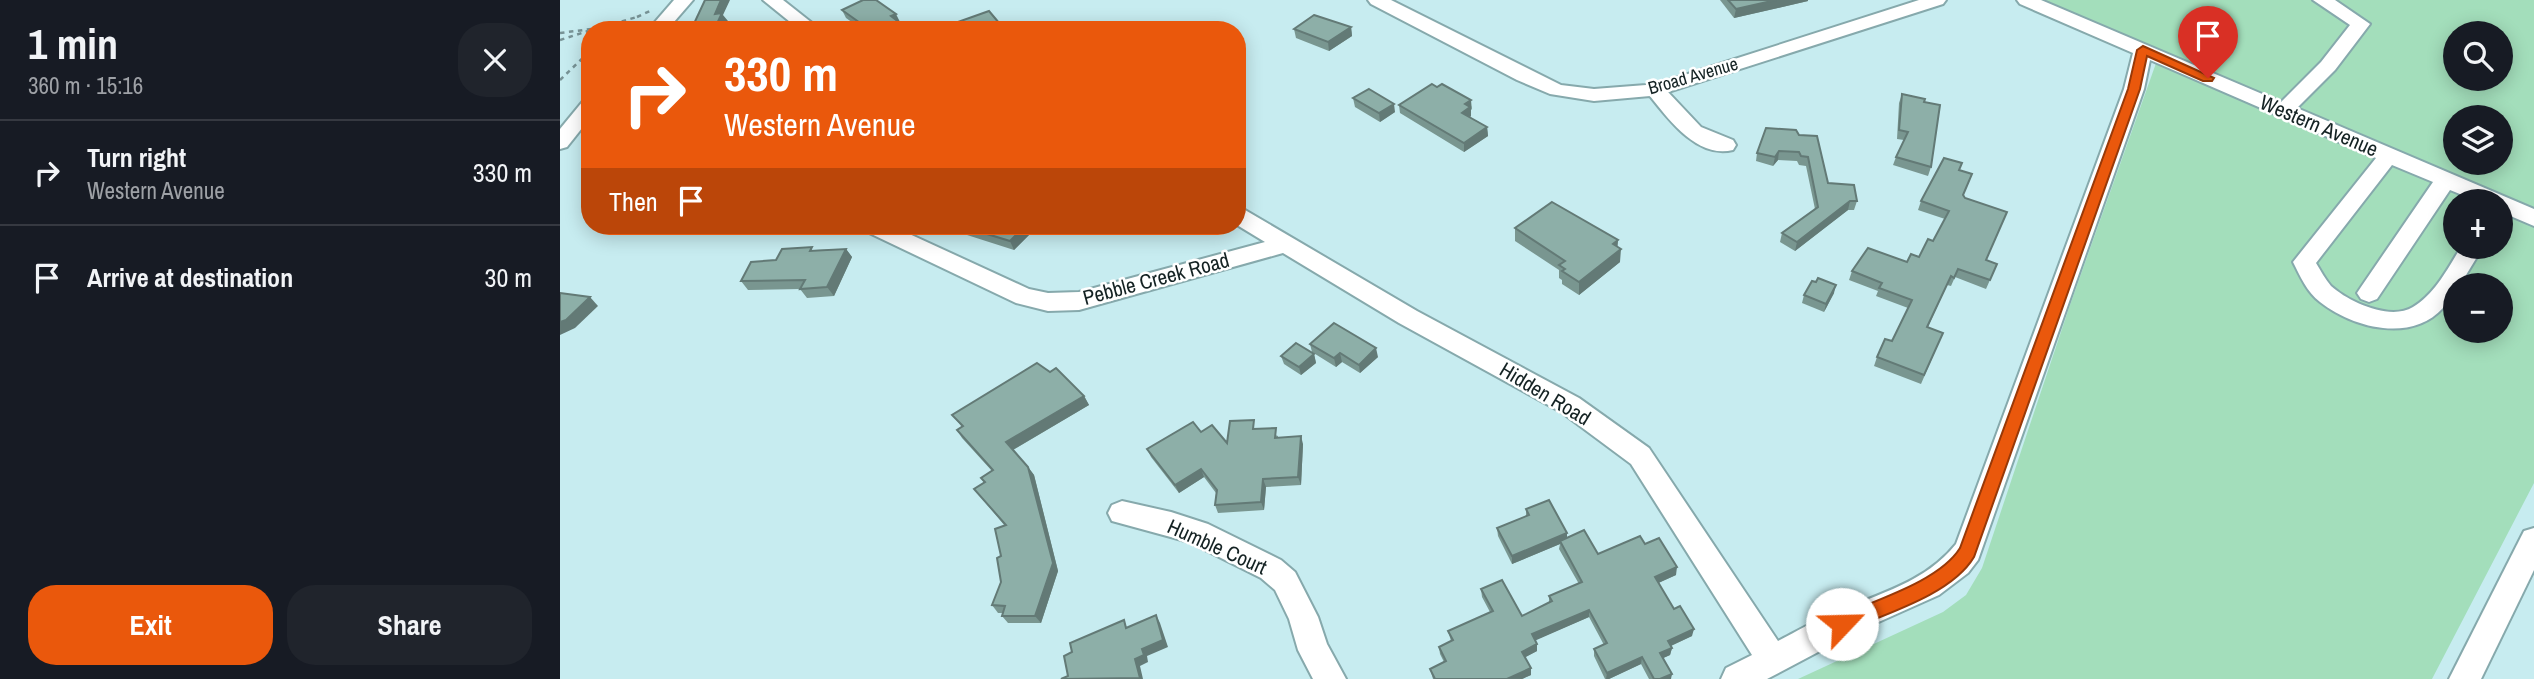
<!DOCTYPE html>
<html lang="en">
<head>
<meta charset="utf-8">
<style>
	:root { --surface:#171b24; --page:#20242c; --text:#f1f3f6; --muted:#9ea1a6; --line:#363941; --accent:#ea580c }
	body { margin:0; font-family:"Archivo Narrow",sans-serif; background:var(--page); color:var(--text); height:100vh; display:flex; flex-direction:column; font-size:26px; white-space:nowrap }
	* { box-sizing:border-box; margin:0 }
	p { font-size:23px; color:var(--muted) }
	.icon { flex:none; width:38px; height:38px; fill:none; stroke:currentColor; stroke-width:2; stroke-linecap:round; stroke-linejoin:round }
	.map { position:relative; flex:1; overflow:hidden }
	.drawer { display:flex; flex-direction:column; background:var(--surface); width:560px }
	.drawer>* { flex:none }
	.top-card { position:absolute; left:21px; top:21px; width:665px; height:214px; border-radius:28px; box-shadow:0 4px 18px #0003; background:#ea580c; color:#fff; overflow:hidden }
	.fabs { position:absolute; left:1883px; top:21px; display:grid; gap:14px }
	.fabs a { display:grid; place-items:center; width:70px; height:70px; border-radius:50%; background:var(--surface); box-shadow:0 4px 18px #0003; font-size:35px }
	.pin { position:absolute; display:grid; place-items:center; width:60px; height:60px; color:#fff; margin:-72px -30px; border-radius:50% 50% 50% 0; rotate:-45deg; box-shadow:0 0 7px #0007 }
	.pin .icon { rotate:45deg }
	.me { position:absolute; width:77px; margin:-38px; rotate:66deg; stroke-linejoin:round; filter:drop-shadow(0 0 5px #0008) }
	.turn { display:flex; align-items:center; gap:24px; height:147px; padding:0 28px; font-size:32px }
	.turn .icon { width:91px; height:91px; stroke-width:2.5 }
	.turn b { display:block; font-size:49px; line-height:60px }
	.then { display:flex; align-items:center; height:66px; padding:0 28px; background:#0003; gap:14px; font-size:26px }
	.round { display:grid; place-items:center; flex:none; width:74px; height:74px; border-radius:28px; background:var(--page) }
	.summary { display:flex; align-items:center; justify-content:space-between; height:119px; padding:0 28px }
	h1 { font-size:42px; font-weight:700; line-height:52px }
	.cta { display:flex; gap:14px; margin-top:auto; padding:14px 28px }
	.cta a { flex:1; height:80px; border-radius:28px; background:var(--accent); color:#fff; font-size:28px; font-weight:700; line-height:80px; text-align:center }
	.cta a+a { background:var(--page); color:var(--text) }
	ul { padding:0; list-style:none }
	li { display:flex; align-items:center; gap:21px; height:105px; padding:0 28px; border-top:2px solid var(--line) }
	li div { flex:1 }
	li b { display:block; font-size:26px }
	li em { font-style:normal }
	main { display:flex; flex:1; min-height:0 }
	.map>svg:first-child { display:block }
	.green { fill:#a3debb; fill-rule:evenodd }
	.lines { fill:none; stroke-linecap:round; stroke-linejoin:round }
	.minor-casing { stroke:#86a9ac; stroke-width:4 }
	.path { stroke:#789396; stroke-width:2.5; stroke-dasharray:4.5 4.5; stroke-linecap:butt }
	.minor { fill:#fff; fill-rule:evenodd }
	.wall { fill:#799690 }
	.shaded-wall { fill:#637a76 }
	.building { fill:#8dafa8; stroke:#637a76; stroke-width:2 }
	.route { fill:#ea580c; stroke:#983908; stroke-width:2 }
	.labels { text-anchor:middle; stroke-width:5; stroke-linejoin:round; paint-order:stroke }
	.far-street-label { font-size:18px; fill:#142223; stroke:#fff }
	.street-label { font-size:21px; fill:#142223; stroke:#fff }
</style>
</head>
<body>
<main>
<section class="drawer">
<div class="summary"><div><h1>1 min</h1><p>360 m · 15:16</p></div><a class="round"><svg class="icon" aria-label="close" viewBox="0 0 24 24"><path d="M6 6l12 12M18 6L6 18"/></svg></a></div>
<ul>
<li><svg class="icon" aria-label="right" viewBox="0 0 24 24"><path d="M7 20v-9h11M14 6l5 5-5 5"/></svg><div><b>Turn right</b><p>Western Avenue</p></div><em>330 m</em></li>
<li><svg class="icon" aria-label="arrive" viewBox="0 0 24 24"><path d="M6 21V4h12l-3 4 3 4H6"/></svg><div><b>Arrive at destination</b></div><em>30 m</em></li>
</ul>
<div class="cta"><a>Exit</a><a>Share</a></div>
</section>
<div class="map">
<svg width="1974" height="679" viewBox="0 0 1974 679">
	<rect width="100%" height="100%" fill="#c7ecf0"/>
	<path class="green" d="M 1485,0 L 1974,0 L 1974,483 L 1872,679 L 1238,679 L 1383,612 L 1406,595 L 1422,568 L 1510,305 L 1600,52 ZM 1895,33 L 1941,33 L 1941,79 L 1895,79 ZM 1895,117 L 1941,117 L 1941,163 L 1895,163 ZM 1895,201 L 1941,201 L 1941,247 L 1895,247 ZM 1895,285 L 1941,285 L 1941,331 L 1895,331 Z"/>
	<g class="lines">
		<g class="minor-casing">
			<g id="minor">
				<path d="M 114,0 L 133,0 L 107,30 L 88,30 Z"/>
				<path d="M 203,0 L 223,0 L 261,30 L 240,30 Z"/>
				<path d="M 808,0 L 831,0 L 1001,85 L 1034,89 L 1086,85 L 1109,80 L 1359,0 L 1386,0 L 1383,4 L 1108,92 L 1141,127 L 1173,140 L 1176,145 L 1173,150 C 1138,159 1109,120 1090,96 L 1034,101 L 990,94 L 957,80 L 811,4 Z"/>
				<path d="M 1457,0 L 1481,0 L 1721,102 L 1761,62 L 1790,25 L 1753,0 L 1775,0 L 1810,24 L 1775,70 L 1737,108 L 1974,209 L 1974,226 L 1941,212 L 1941,201 L 1917,201 L 1890,190 L 1817,299 L 1809,302 L 1801,299 L 1797,293 L 1801,287 L 1873,182 L 1832,165 L 1756,263 C 1761,271 1765,279 1771,286 C 1789,302 1830,321 1853,307 C 1875,294 1888,268 1901,247 L 1923,247 L 1900,285 L 1895,285 C 1895,295 1890,301 1883,308 C 1851,343 1793,328 1760,302 C 1747,292 1740,276 1733,262 L 1816,158 L 1590,60 L 1584,89 L 1418,560 L 1408,573 L 1379,595 L 1294,633 L 1207,679 L 1161,679 L 1166,668 L 1192,655 L 1071,464 L 1001,412 L 839,323 L 723,253 L 519,310 L 488,311 L 456,303 L 305,231 L 302,226 L 332,226 L 469,289 L 488,293 L 519,292 L 705,242 L 677,225 L 677,208 L 685,210 L 857,311 L 1019,398 L 1089,448 L 1218,641 C 1237,631 1256,620 1276,612 C 1318,594 1366,582 1396,544 L 1564,89 L 1573,53 L 1460,4 Z"/>
				<path d="M 30,99 L 30,118 L 7,147 L 0,149 L 0,129 L 23,101 Z"/>
				<path d="M 562,501 L 611,512 L 648,524 L 721,560 L 735,572 L 758,617 L 767,644 L 786,679 L 753,679 L 738,650 L 729,619 L 715,590 L 701,578 L 629,542 L 552,521 L 548,513 L 552,505 Z"/>
				<path d="M 1974,528 L 1974,570 L 1921,679 L 1889,679 L 1964,531 Z"/>
			</g>
		</g>
		<g class="path">
			<path d="M 77,17 L 92,10"/>
			<path d="M 52,30 L 66,22"/>
			<path d="M 0,33 L 39,28 L 77,17"/>
			<path d="M 0,40 L 28,31"/>
			<path d="M 0,80 L 30,51"/>
		</g>
		<use href="#minor" class="minor"/>
	</g>
	<g class="wall">
		<path d="M 1160,0 L 1248,0 L 1248,1 L 1174,18 Z"/>
		<path d="M 282,10 L 340,22 L 349,30 L 303,30 L 286,18 Z"/>
		<path d="M 791,27 L 792,36 L 769,51 L 736,38 L 734,29 Z"/>
		<path d="M 877,87 L 911,100 L 912,109 L 911,110 L 911,116 L 910,117 L 927,127 L 928,136 L 904,152 L 840,113 L 839,105 Z"/>
		<path d="M 1342,94 L 1364,102 L 1371,167 L 1368,176 L 1333,165 L 1336,157 L 1344,140 L 1337,139 L 1339,103 Z"/>
		<path d="M 793,98 L 835,112 L 820,122 L 795,107 Z"/>
		<path d="M 1236,130 L 1268,183 L 1297,201 L 1294,210 L 1288,210 L 1235,251 L 1220,242 L 1222,233 L 1255,209 L 1246,166 L 1239,165 L 1237,161 L 1218,160 L 1213,166 L 1196,161 L 1197,153 Z"/>
		<path d="M 1400,170 L 1404,195 L 1426,260 L 1437,264 L 1426,289 L 1395,277 L 1391,286 L 1387,285 L 1368,327 L 1383,333 L 1361,384 L 1314,366 L 1317,357 L 1332,341 L 1348,308 L 1316,296 L 1318,291 L 1289,280 L 1292,271 L 1347,262 L 1359,257 L 1373,241 L 1385,219 L 1358,210 L 1361,201 Z"/>
		<path d="M 382,226 L 491,226 L 483,234 L 473,231 L 454,250 L 382,227 Z"/>
		<path d="M 955,228 L 1058,240 L 1057,247 L 1060,262 L 1019,295 L 1002,284 L 1002,280 L 999,278 L 999,270 L 955,241 Z"/>
		<path d="M 286,249 L 292,257 L 274,296 L 247,298 L 240,289 L 188,290 L 181,281 L 216,260 L 254,250 Z"/>
		<path d="M 1274,293 L 1264,312 L 1242,303 L 1244,295 Z"/>
		<path d="M 750,344 L 818,357 L 800,373 L 782,362 L 776,367 L 752,352 Z"/>
		<path d="M 754,354 L 756,363 L 741,375 L 724,364 L 721,356 Z"/>
		<path d="M 524,396 L 529,405 L 453,450 L 468,467 L 474,475 L 498,571 L 481,623 L 448,623 L 442,616 L 443,613 L 438,613 L 432,605 L 441,582 L 441,556 L 445,526 L 414,489 L 424,483 L 421,478 L 432,471 L 402,438 L 397,430 L 402,427 L 392,415 Z"/>
		<path d="M 697,429 L 718,436 L 718,438 L 743,444 L 741,485 L 706,487 L 704,510 L 658,513 L 655,505 L 656,493 L 644,477 L 619,493 L 591,457 L 587,449 L 641,432 L 667,443 Z"/>
		<path d="M 966,509 L 1007,538 L 1038,554 L 1085,544 L 1116,575 L 1098,583 L 1132,636 L 1111,646 L 1112,648 L 1110,655 L 1103,658 L 1111,679 L 1089,679 L 1081,664 L 1049,679 L 1045,679 L 1034,656 L 1034,649 L 1044,645 L 1029,617 L 975,640 L 977,651 L 965,657 L 971,668 L 971,675 L 962,679 L 873,679 L 870,669 L 884,662 L 880,654 L 879,647 L 891,641 L 888,631 L 930,612 L 922,597 L 921,589 L 962,616 L 989,603 L 989,596 L 1019,584 L 999,549 L 1000,544 L 952,564 L 938,536 L 937,528 L 966,516 Z"/>
	</g>
	<g class="shaded-wall">
		<path d="M 161,0 L 170,0 L 163,15 L 168,21 L 164,30 L 154,30 L 155,14 Z"/>
		<path d="M 1216,0 L 1248,0 L 1248,1 L 1174,18 L 1176,9 Z"/>
		<path d="M 336,14 L 340,22 L 336,24 L 331,16 Z"/>
		<path d="M 791,27 L 792,36 L 769,51 L 768,42 Z"/>
		<path d="M 911,100 L 911,116 L 903,122 L 902,113 L 905,104 Z"/>
		<path d="M 834,104 L 835,112 L 820,122 L 819,113 Z"/>
		<path d="M 927,127 L 928,136 L 904,152 L 904,143 Z"/>
		<path d="M 1219,151 L 1218,160 L 1213,166 L 1215,157 Z"/>
		<path d="M 30,186 L 30,193 L 24,187 Z"/>
		<path d="M 1290,201 L 1288,210 L 1235,251 L 1237,242 Z"/>
		<path d="M 153,226 L 178,226 L 156,230 Z"/>
		<path d="M 465,226 L 470,226 L 473,231 L 454,250 L 450,241 Z"/>
		<path d="M 479,226 L 491,226 L 483,234 Z"/>
		<path d="M 1058,240 L 1057,253 L 1061,249 L 1060,262 L 1019,295 L 1019,282 L 1053,244 Z"/>
		<path d="M 286,249 L 292,257 L 274,296 L 267,287 Z"/>
		<path d="M 1276,285 L 1274,293 L 1264,312 L 1266,304 Z"/>
		<path d="M 30,297 L 38,306 L 15,328 L 0,335 L 0,322 Z"/>
		<path d="M 816,348 L 818,357 L 800,373 L 799,365 Z"/>
		<path d="M 780,353 L 782,362 L 776,367 L 774,358 Z"/>
		<path d="M 754,354 L 756,363 L 741,375 L 739,367 Z"/>
		<path d="M 524,396 L 529,405 L 451,451 L 446,442 Z"/>
		<path d="M 741,436 L 743,444 L 741,485 L 738,477 Z"/>
		<path d="M 468,467 L 474,475 L 498,571 L 481,623 L 475,616 Z"/>
		<path d="M 641,469 L 644,477 L 619,493 L 615,485 Z"/>
		<path d="M 703,479 L 706,487 L 704,510 L 701,502 Z"/>
		<path d="M 1007,533 L 1007,541 L 1000,541 L 1000,544 L 952,564 L 952,556 Z"/>
		<path d="M 1117,567 L 1116,575 L 1094,585 L 1095,577 Z"/>
		<path d="M 1029,610 L 1029,617 L 972,642 L 972,634 Z"/>
		<path d="M 596,615 L 600,623 L 608,647 L 587,656 L 588,662 L 580,666 L 583,679 L 579,679 L 575,659 L 582,649 Z"/>
		<path d="M 1134,629 L 1132,636 L 1106,648 L 1108,641 Z"/>
		<path d="M 977,644 L 977,651 L 962,659 L 962,652 Z"/>
		<path d="M 1112,648 L 1110,655 L 1099,660 L 1100,653 Z"/>
		<path d="M 1082,657 L 1081,664 L 1049,679 L 1046,679 L 1047,673 Z"/>
		<path d="M 971,668 L 971,675 L 962,679 L 947,679 Z"/>
		<path d="M 1112,674 L 1111,679 L 1100,679 Z"/>
	</g>
	<g class="building">
		<path d="M 145,0 L 161,0 L 155,14 L 162,13 L 154,30 L 131,30 Z"/>
		<path d="M 303,0 L 316,0 L 336,14 L 331,16 L 349,30 L 310,30 L 282,10 Z"/>
		<path d="M 1168,0 L 1216,0 L 1176,9 Z"/>
		<path d="M 429,11 L 445,30 L 400,30 L 395,23 Z"/>
		<path d="M 754,15 L 791,27 L 768,42 L 734,29 Z"/>
		<path d="M 872,84 L 877,87 L 882,84 L 911,100 L 905,104 L 910,107 L 902,113 L 927,127 L 904,143 L 839,105 Z"/>
		<path d="M 809,89 L 834,104 L 819,113 L 793,98 Z"/>
		<path d="M 1342,94 L 1365,99 L 1364,102 L 1380,105 L 1371,167 L 1336,157 L 1348,132 L 1339,130 Z"/>
		<path d="M 1206,128 L 1236,130 L 1239,135 L 1257,136 L 1268,183 L 1294,185 L 1297,201 L 1290,201 L 1237,242 L 1222,233 L 1258,207 L 1248,157 L 1241,156 L 1239,152 L 1219,151 L 1215,157 L 1197,153 Z"/>
		<path d="M 1384,158 L 1402,163 L 1399,170 L 1412,174 L 1403,195 L 1405,198 L 1447,212 L 1426,260 L 1437,264 L 1430,280 L 1398,269 L 1394,278 L 1391,276 L 1367,327 L 1383,333 L 1364,375 L 1317,357 L 1325,339 L 1332,341 L 1352,300 L 1319,288 L 1322,283 L 1292,271 L 1308,248 L 1347,262 L 1351,254 L 1359,257 L 1368,239 L 1373,241 L 1389,211 L 1361,201 Z"/>
		<path d="M 30,166 L 30,186 L 24,187 Z"/>
		<path d="M 992,202 L 1058,240 L 1053,244 L 1061,249 L 1019,282 L 1002,271 L 1005,269 L 999,265 L 1005,261 L 955,228 Z"/>
		<path d="M 401,226 L 465,226 L 450,241 Z"/>
		<path d="M 252,247 L 250,251 L 286,249 L 267,287 L 240,289 L 245,280 L 181,281 L 191,262 L 216,260 L 222,249 Z"/>
		<path d="M 1258,278 L 1276,285 L 1266,304 L 1244,295 L 1252,281 L 1256,282 Z"/>
		<path d="M 0,293 L 30,297 L 6,320 L 0,322 Z"/>
		<path d="M 774,323 L 816,348 L 799,365 L 780,353 L 774,358 L 750,344 Z"/>
		<path d="M 736,343 L 754,354 L 739,367 L 721,356 Z"/>
		<path d="M 477,363 L 490,372 L 496,368 L 524,396 L 446,442 L 468,467 L 493,563 L 475,616 L 442,616 L 445,606 L 432,605 L 441,582 L 437,558 L 441,556 L 435,529 L 446,525 L 414,489 L 425,482 L 421,478 L 433,470 L 397,430 L 403,426 L 392,415 Z"/>
		<path d="M 694,420 L 693,429 L 716,428 L 715,438 L 741,436 L 738,477 L 703,479 L 701,502 L 655,505 L 657,490 L 641,469 L 615,485 L 587,449 L 633,422 L 641,432 L 652,425 L 667,443 L 670,421 Z"/>
		<path d="M 989,500 L 1007,533 L 952,556 L 937,528 L 969,515 L 966,509 Z"/>
		<path d="M 1024,530 L 1038,554 L 1080,536 L 1085,544 L 1099,538 L 1117,567 L 1095,577 L 1114,609 L 1120,606 L 1134,629 L 1108,641 L 1112,648 L 1100,653 L 1112,674 L 1100,679 L 1094,679 L 1082,657 L 1047,673 L 1034,649 L 1047,643 L 1029,610 L 972,634 L 977,644 L 962,652 L 971,668 L 947,679 L 875,679 L 870,669 L 886,661 L 879,647 L 893,640 L 888,631 L 933,611 L 921,589 L 942,580 L 962,616 L 992,601 L 989,596 L 1022,582 L 1000,541 Z"/>
		<path d="M 596,615 L 603,640 L 582,649 L 584,655 L 575,659 L 580,678 L 501,679 L 508,676 L 504,656 L 512,652 L 510,643 L 564,620 L 566,628 Z"/>
	</g>
	<path class="route" d="M 1583,46 L 1654,78 L 1652,81 L 1643,81 L 1587,56 L 1580,89 L 1414,557 C 1392,594 1328,613 1288,630 L 1282,633 L 1275,630 L 1272,624 L 1275,618 C 1312,601 1379,582 1400,548 L 1568,89 L 1577,50 Z"/>
	<g class="labels">
		<g class="far-street-label">
			<text transform="translate(1133 76) rotate(-16)" y="6">Broad Avenue</text>
		</g>
		<g class="street-label">
			<text transform="translate(1759 126) rotate(23)" y="7">Western Avenue</text>
			<text transform="translate(596 279) rotate(-15)" y="7">Pebble Creek Road</text>
			<text transform="translate(985 394) rotate(31)" y="7">Hidden Road</text>
			<text transform="translate(657 547) rotate(24)" y="7">Humble Court</text>
		</g>
	</g>
</svg>
<div class="fabs">
<a><svg class="icon" aria-label="search" viewBox="0 0 24 24"><circle cx="10" cy="10" r="6"/><path d="M15 15l6 6"/></svg></a>
<a><svg class="icon" aria-label="layers" viewBox="0 0 24 24"><path d="M12 4l9 5-9 5-9-5zM3 14l9 5 9-5"/></svg></a>
<a>+</a>
<a>−</a>
</div>
<div class="pin" style="left:1648px;top:78px;background:#d93025"><svg class="icon" aria-label="arrive" viewBox="0 0 24 24"><path d="M6 21V4h12l-3 4 3 4H6"/></svg></div>
<svg class="me" style="left:1282px;top:624px" viewBox="-20 -20 40 40"><circle r="19" fill="#fff"/><path d="M0-13L10 11 0 6-10 11z" fill="#ea580c"/></svg>
<div class="top-card">
<div class="turn"><svg class="icon" aria-label="right" viewBox="0 0 24 24"><path d="M7 20v-9h11M14 6l5 5-5 5"/></svg><div><b>330 m</b>Western Avenue</div></div>
<div class="then">Then<svg class="icon" aria-label="arrive" viewBox="0 0 24 24"><path d="M6 21V4h12l-3 4 3 4H6"/></svg></div>
</div>
</div>
</main>
</body>
</html>
